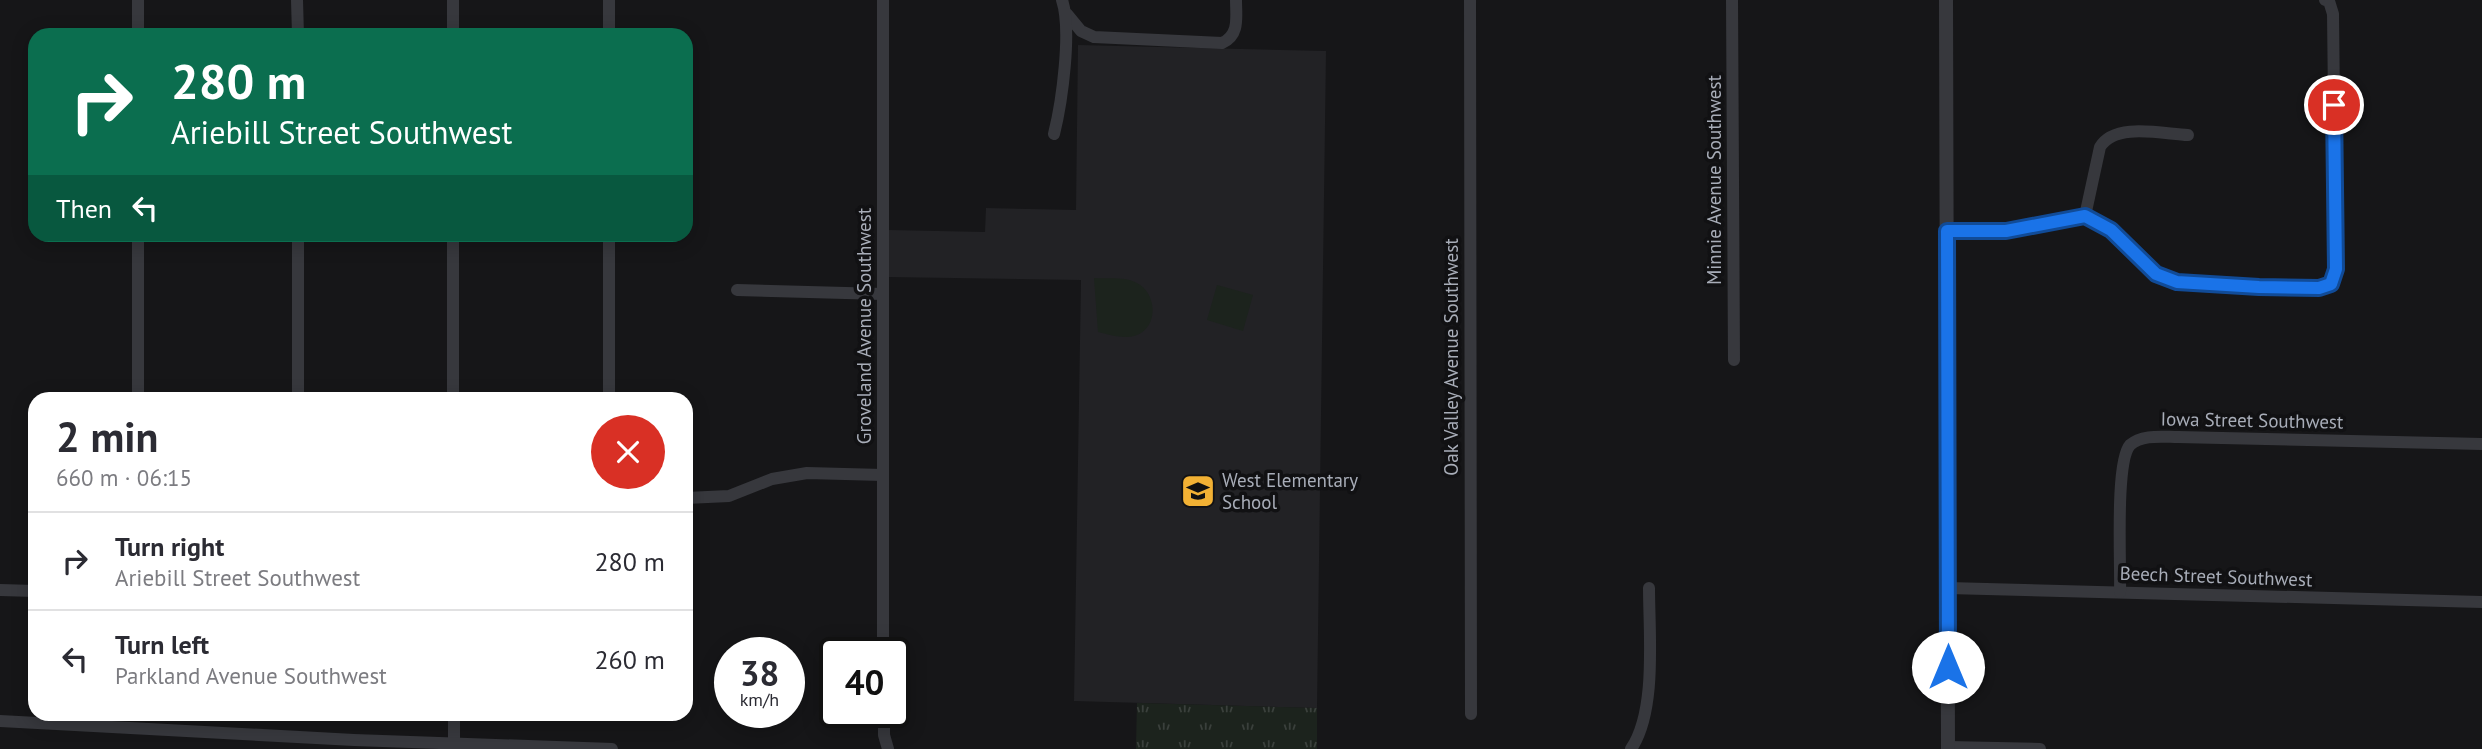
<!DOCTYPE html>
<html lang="en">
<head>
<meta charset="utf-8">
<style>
	:root { --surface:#fff; --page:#f2f2f3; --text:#2b2b33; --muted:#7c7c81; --line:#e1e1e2 }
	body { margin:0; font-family:"PT Sans",sans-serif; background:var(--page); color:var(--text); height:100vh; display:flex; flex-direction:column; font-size:26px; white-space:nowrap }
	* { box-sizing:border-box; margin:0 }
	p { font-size:23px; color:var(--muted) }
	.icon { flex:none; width:38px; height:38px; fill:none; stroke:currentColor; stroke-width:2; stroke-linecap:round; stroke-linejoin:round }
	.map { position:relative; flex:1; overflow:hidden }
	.sheet { position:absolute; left:28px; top:392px; width:665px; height:329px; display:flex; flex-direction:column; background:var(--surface); border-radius:21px; box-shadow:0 4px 18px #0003 }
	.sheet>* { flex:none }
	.banner { position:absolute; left:28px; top:28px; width:665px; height:214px; border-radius:21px; box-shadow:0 4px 18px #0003; background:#0b6e4f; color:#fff; overflow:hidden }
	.speed { position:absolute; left:714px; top:637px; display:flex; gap:14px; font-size:35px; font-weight:700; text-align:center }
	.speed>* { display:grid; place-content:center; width:91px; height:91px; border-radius:50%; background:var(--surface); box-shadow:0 4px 18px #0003; line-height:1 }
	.speed small { font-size:18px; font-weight:400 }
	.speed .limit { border:4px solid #111; border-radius:10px; background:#fff; color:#111 }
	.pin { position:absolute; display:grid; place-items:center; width:60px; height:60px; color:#fff; margin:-30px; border:4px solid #fff; border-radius:50%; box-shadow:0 2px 7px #0007 }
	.me { position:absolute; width:77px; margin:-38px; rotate:0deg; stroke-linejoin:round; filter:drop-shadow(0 0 5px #0008) }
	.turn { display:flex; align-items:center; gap:24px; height:147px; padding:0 28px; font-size:32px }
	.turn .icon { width:91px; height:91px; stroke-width:2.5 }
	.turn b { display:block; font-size:49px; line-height:60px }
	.then { display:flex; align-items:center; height:66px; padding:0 28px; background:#0003; gap:14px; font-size:26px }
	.round { display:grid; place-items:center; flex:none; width:74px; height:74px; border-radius:37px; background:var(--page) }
	.headline { display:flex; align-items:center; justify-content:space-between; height:119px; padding:0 28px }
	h1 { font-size:42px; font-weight:700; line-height:52px }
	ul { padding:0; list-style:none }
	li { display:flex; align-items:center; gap:21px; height:98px; padding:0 28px; border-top:2px solid var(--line) }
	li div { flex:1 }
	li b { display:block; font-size:26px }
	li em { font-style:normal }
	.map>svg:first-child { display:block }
	.built { fill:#222225 }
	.grass { fill:url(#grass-tufts) }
	.pitch { fill:#1c231d }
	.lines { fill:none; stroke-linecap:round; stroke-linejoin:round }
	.minor { stroke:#37383d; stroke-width:12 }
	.tertiary { stroke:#37383d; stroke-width:14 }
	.route-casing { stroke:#114b97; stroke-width:18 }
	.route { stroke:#1a73e8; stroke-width:12 }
	.labels { text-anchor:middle; stroke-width:7; stroke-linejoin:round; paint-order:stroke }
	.street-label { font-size:19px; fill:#a8adb8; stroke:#111113 }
	.poi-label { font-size:19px; fill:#a8adb8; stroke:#111113; text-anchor:start }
</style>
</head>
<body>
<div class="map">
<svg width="2482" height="749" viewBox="0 0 2482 749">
	<defs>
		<pattern id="grass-tufts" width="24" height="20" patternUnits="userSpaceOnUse" patternTransform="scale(1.75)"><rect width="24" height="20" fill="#1c231d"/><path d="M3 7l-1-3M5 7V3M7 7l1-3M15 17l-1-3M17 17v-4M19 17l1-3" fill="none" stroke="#3a403c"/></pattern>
	</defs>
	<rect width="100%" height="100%" fill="#161618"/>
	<path class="built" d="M 1078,45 L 1326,51 L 1317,708 L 1074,701 L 1081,280 L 888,277 L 889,230 L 985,232 L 986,208 L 1076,210 Z"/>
	<path class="grass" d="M 1137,703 L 1317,708 L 1317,749 L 1136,749 Z"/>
	<g class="pitch">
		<path d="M 1094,278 C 1108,279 1125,276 1137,283 C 1155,292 1159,322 1141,333 C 1129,341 1111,335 1098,332 Z"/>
		<path d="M 1217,285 L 1253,295 L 1243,331 L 1207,320 Z"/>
	</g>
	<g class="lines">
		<g class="minor">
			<path d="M 138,0 L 138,35"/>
			<path d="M 297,0 L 298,35"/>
			<path d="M 453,0 L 453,35"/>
			<path d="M 609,0 L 609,35"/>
			<path d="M 1470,0 L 1471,714"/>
			<path d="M 1732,0 L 1734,360"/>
			<path d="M 1067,14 L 1081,31 L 1094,37 L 1222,43 C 1240,35 1236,17 1236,0"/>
			<path d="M 1054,134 C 1062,102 1072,30 1062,0"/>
			<path d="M 2085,216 L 2100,147 C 2115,122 2163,134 2188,135"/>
			<path d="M 1947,231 L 2006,231 L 2085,216 L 2111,230 L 2156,274 L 2177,282 L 2259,287 L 2319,288 L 2331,284 L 2336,269 L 2333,14 L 2329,1 L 2325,0"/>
			<path d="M 138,234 L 138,399"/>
			<path d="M 298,234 L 298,399"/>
			<path d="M 453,234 L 453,399"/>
			<path d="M 609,234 L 609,399"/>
			<path d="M 737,290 L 883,294"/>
			<path d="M 686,498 L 729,496 L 772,479 L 807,473 L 883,475"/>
			<path d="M 1948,588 L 2482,602"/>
			<path d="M 0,590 L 35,591"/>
			<path d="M 2120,592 C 2121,565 2115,462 2130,445 C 2142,434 2163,437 2178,437 L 2482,444"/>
			<path d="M 883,653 L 883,0"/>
			<path d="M 884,712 L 884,735 L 888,749"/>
			<path d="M 454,714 L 454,742"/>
			<path d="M 0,721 L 354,740 L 612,749"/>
			<path d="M 1948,747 L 2040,749"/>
			<path d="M 1631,749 C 1657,711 1649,634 1649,588"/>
		</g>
		<path class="tertiary" d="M 1946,0 L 1948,749"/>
	</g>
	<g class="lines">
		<g class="route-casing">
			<path id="route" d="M 1948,667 L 1947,231 L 2006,231 L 2085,216 L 2111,230 L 2156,274 L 2177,282 L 2259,287 L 2319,288 L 2331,284 L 2336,269 L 2334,105"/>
		</g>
		<use href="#route" class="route"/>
	</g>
	<defs>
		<g id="school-square" transform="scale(1.75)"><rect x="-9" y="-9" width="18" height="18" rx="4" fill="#f2b134" stroke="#111113"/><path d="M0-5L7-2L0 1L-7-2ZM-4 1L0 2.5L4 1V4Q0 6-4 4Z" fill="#111"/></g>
	</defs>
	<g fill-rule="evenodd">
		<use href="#school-square" x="1198" y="491"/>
	</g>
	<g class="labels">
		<g class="street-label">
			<text transform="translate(1714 180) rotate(-90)" y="7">Minnie Avenue Southwest</text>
			<text transform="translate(864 326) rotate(-90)" y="7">Groveland Avenue Southwest</text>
			<text transform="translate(1451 357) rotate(-90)" y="7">Oak Valley Avenue Southwest</text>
			<text transform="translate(2252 420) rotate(1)" y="7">Iowa Street Southwest</text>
			<text transform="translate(2216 576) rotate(2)" y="7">Beech Street Southwest</text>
		</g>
		<g class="poi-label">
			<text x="1222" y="487">West Elementary<tspan x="1222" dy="22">School</tspan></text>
		</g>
	</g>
</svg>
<div class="speed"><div>38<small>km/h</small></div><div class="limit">40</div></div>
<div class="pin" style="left:2334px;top:105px;background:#d93025"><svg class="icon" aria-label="arrive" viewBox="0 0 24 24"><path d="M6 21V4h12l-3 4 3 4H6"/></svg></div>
<svg class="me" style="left:1948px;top:667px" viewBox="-20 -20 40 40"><circle r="19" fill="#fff"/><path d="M0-13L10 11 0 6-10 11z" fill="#1a73e8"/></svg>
<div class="banner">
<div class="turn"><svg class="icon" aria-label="right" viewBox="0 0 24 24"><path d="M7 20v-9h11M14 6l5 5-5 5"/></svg><div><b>280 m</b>Ariebill Street Southwest</div></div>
<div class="then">Then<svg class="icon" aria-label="left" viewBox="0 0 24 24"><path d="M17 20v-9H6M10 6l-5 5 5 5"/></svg></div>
</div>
<section class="sheet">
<div class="headline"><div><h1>2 min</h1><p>660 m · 06:15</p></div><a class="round" style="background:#d93025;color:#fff"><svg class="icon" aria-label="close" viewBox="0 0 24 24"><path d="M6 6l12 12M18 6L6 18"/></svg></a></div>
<ul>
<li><svg class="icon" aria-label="right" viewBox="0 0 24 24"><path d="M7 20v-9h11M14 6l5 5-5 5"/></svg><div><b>Turn right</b><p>Ariebill Street Southwest</p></div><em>280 m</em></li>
<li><svg class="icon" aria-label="left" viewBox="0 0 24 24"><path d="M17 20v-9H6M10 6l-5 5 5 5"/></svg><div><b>Turn left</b><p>Parkland Avenue Southwest</p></div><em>260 m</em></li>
</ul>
</section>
</div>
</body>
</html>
